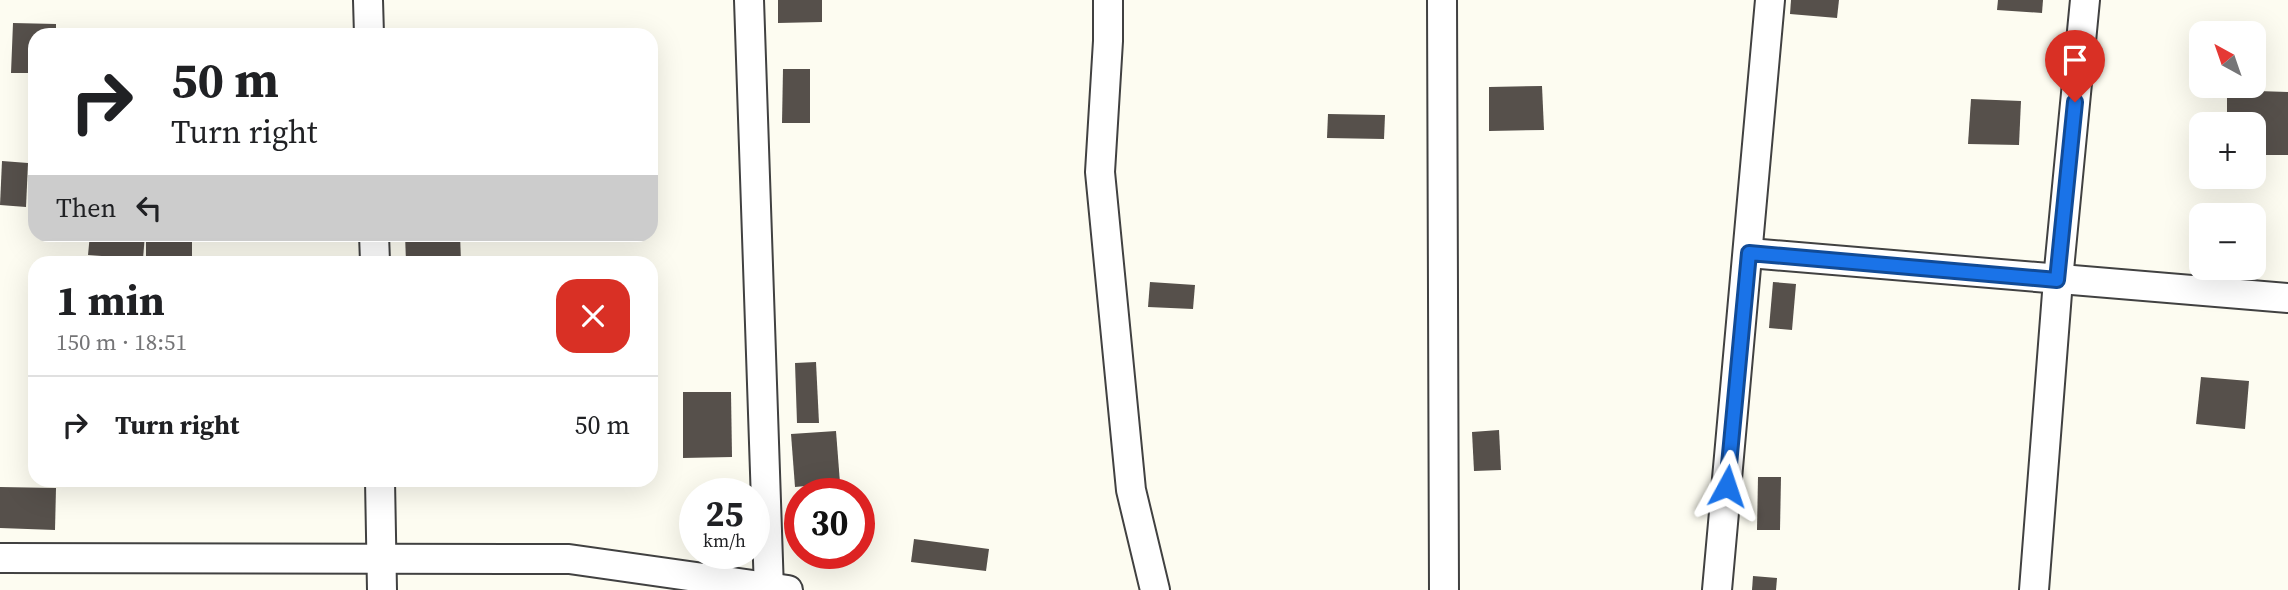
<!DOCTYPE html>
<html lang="en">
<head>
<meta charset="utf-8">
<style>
	:root { --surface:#fff; --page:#f6f6f6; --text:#202124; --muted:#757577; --line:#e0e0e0 }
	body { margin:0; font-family:"Source Serif 4",serif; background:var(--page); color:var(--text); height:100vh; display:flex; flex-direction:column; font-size:26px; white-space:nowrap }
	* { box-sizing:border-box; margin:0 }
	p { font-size:23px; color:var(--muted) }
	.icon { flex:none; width:38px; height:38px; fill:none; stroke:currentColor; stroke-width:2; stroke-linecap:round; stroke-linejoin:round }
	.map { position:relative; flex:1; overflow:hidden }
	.sheet { position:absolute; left:28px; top:256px; width:630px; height:231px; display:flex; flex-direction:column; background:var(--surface); border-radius:21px; box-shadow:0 7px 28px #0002 }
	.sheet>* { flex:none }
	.guide { position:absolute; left:28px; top:28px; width:630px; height:214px; border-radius:21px; box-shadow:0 7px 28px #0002; background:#fff; color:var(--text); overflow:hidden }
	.needle { width:46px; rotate:320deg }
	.controls { position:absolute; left:2189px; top:21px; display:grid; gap:14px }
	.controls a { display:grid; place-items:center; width:77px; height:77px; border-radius:14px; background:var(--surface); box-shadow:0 7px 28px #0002; font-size:35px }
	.speed { position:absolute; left:679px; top:478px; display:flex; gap:14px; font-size:35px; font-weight:700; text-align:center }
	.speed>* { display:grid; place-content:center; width:91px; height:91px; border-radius:50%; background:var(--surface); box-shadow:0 7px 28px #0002; line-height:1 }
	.speed small { font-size:18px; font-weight:400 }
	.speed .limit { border:10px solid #d22; background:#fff; color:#111 }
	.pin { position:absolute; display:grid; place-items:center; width:60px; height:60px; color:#fff; margin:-72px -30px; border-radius:50% 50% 50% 0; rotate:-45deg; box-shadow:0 0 7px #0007 }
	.pin .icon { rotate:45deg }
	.me { position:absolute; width:77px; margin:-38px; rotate:5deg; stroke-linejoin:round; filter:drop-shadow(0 0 5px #0008) }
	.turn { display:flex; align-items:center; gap:24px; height:147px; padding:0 28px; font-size:32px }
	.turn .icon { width:91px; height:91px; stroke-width:2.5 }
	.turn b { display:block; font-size:49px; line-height:60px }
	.then { display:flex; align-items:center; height:66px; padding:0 28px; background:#0003; gap:14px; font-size:26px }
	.round { display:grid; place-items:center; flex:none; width:74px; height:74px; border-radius:21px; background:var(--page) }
	.summary { display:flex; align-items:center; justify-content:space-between; height:119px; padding:0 28px }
	h1 { font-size:42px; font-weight:700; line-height:52px }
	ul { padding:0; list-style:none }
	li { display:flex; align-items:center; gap:21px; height:98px; padding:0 28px; border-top:2px solid var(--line) }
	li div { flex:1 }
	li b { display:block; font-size:26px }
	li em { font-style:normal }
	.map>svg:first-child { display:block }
	.building { fill:#56504b }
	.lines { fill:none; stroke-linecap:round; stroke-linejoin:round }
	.street-casing { stroke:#414141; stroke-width:32 }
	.street { stroke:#fff; stroke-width:28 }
	.route-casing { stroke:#114b97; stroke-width:18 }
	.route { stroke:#1a73e8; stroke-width:12 }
</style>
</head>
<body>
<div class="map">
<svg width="2288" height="590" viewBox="0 0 2288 590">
	<rect width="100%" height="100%" fill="#fdfcf1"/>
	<g class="building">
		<path d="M 778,0 L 822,0 L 822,22 L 778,23 Z"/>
		<path d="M 1791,0 L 1839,0 L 1837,18 L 1790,14 Z"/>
		<path d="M 1998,0 L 2043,0 L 2042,13 L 1997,10 Z"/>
		<path d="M 13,23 L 56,24 L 56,35 L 35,35 L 35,73 L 11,73 Z"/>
		<path d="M 783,69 L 810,69 L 810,123 L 782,123 Z"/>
		<path d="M 1542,86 L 1544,130 L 1489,131 L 1489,87 Z"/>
		<path d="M 2227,90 L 2288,92 L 2288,155 L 2254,155 L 2254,124 L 2227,124 Z"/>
		<path d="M 1971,99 L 2021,101 L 2019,145 L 1968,144 Z"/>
		<path d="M 1328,114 L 1385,115 L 1384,139 L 1327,138 Z"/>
		<path d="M 2,161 L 28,163 L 26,207 L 0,205 Z"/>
		<path d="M 90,234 L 145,234 L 143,259 L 88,255 Z"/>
		<path d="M 405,234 L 460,234 L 461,262 L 406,262 Z"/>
		<rect x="146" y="236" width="46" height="26"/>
		<path d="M 1150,282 L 1195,285 L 1193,309 L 1148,307 Z"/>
		<path d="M 1773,282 L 1796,284 L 1792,330 L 1769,328 Z"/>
		<path d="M 816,362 L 819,423 L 797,423 L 795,363 Z"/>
		<path d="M 2201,377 L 2249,381 L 2245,429 L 2196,424 Z"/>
		<path d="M 683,392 L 731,392 L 732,457 L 683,458 Z"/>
		<path d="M 1499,430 L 1501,470 L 1474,471 L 1472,432 Z"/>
		<path d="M 836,431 L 840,483 L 795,487 L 791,434 Z"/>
		<path d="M 1758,477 L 1781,477 L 1780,530 L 1757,530 Z"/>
		<path d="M 0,487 L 56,488 L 55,530 L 0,528 Z"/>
		<path d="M 914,539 L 989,549 L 986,571 L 911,562 Z"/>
		<path d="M 1753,576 L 1777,578 L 1776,590 L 1752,590 Z"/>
	</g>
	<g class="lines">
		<g class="street-casing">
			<g id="street">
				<path d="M 368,0 L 369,35"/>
				<path d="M 749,0 L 769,590"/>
				<path d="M 1108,0 L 1108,41 L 1100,172 L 1131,490 L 1155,590"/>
				<path d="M 1442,0 L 1444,590"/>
				<path d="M 374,234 L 375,262"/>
				<path d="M 1749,253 L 2288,298"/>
				<path d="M 380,480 L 382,590"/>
				<path d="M 0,558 L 569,559 L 788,590"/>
				<path d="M 1717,590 L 1770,0"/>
				<path d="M 2034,590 L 2058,280 L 2085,0"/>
			</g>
		</g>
		<use href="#street" class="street"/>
	</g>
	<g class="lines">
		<g class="route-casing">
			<path id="route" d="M 1727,486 L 1749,253 L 2057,280 L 2075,102"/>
		</g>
		<use href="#route" class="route"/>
	</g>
</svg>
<div class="controls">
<a><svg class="needle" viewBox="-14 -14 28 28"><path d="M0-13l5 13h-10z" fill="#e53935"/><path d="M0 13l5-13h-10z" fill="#757577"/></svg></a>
<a>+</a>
<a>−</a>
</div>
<div class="speed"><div>25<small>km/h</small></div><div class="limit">30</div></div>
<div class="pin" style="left:2075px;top:102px;background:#d93025"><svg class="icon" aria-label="arrive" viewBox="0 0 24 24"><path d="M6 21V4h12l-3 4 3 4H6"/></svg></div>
<svg class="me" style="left:1727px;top:486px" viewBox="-20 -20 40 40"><path d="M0-17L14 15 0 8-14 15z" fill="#1a73e8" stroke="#fff" stroke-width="4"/></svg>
<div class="guide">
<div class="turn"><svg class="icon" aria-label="right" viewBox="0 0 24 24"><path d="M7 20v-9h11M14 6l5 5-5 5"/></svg><div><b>50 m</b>Turn right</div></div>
<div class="then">Then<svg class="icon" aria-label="left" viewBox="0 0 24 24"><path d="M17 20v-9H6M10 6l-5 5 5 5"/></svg></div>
</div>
<section class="sheet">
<div class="summary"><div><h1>1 min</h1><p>150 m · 18:51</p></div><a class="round" style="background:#d93025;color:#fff"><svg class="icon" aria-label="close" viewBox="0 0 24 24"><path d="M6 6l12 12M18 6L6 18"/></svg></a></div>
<ul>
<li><svg class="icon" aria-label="right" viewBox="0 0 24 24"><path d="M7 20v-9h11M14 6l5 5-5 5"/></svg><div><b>Turn right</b></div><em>50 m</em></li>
</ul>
</section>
</div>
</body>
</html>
